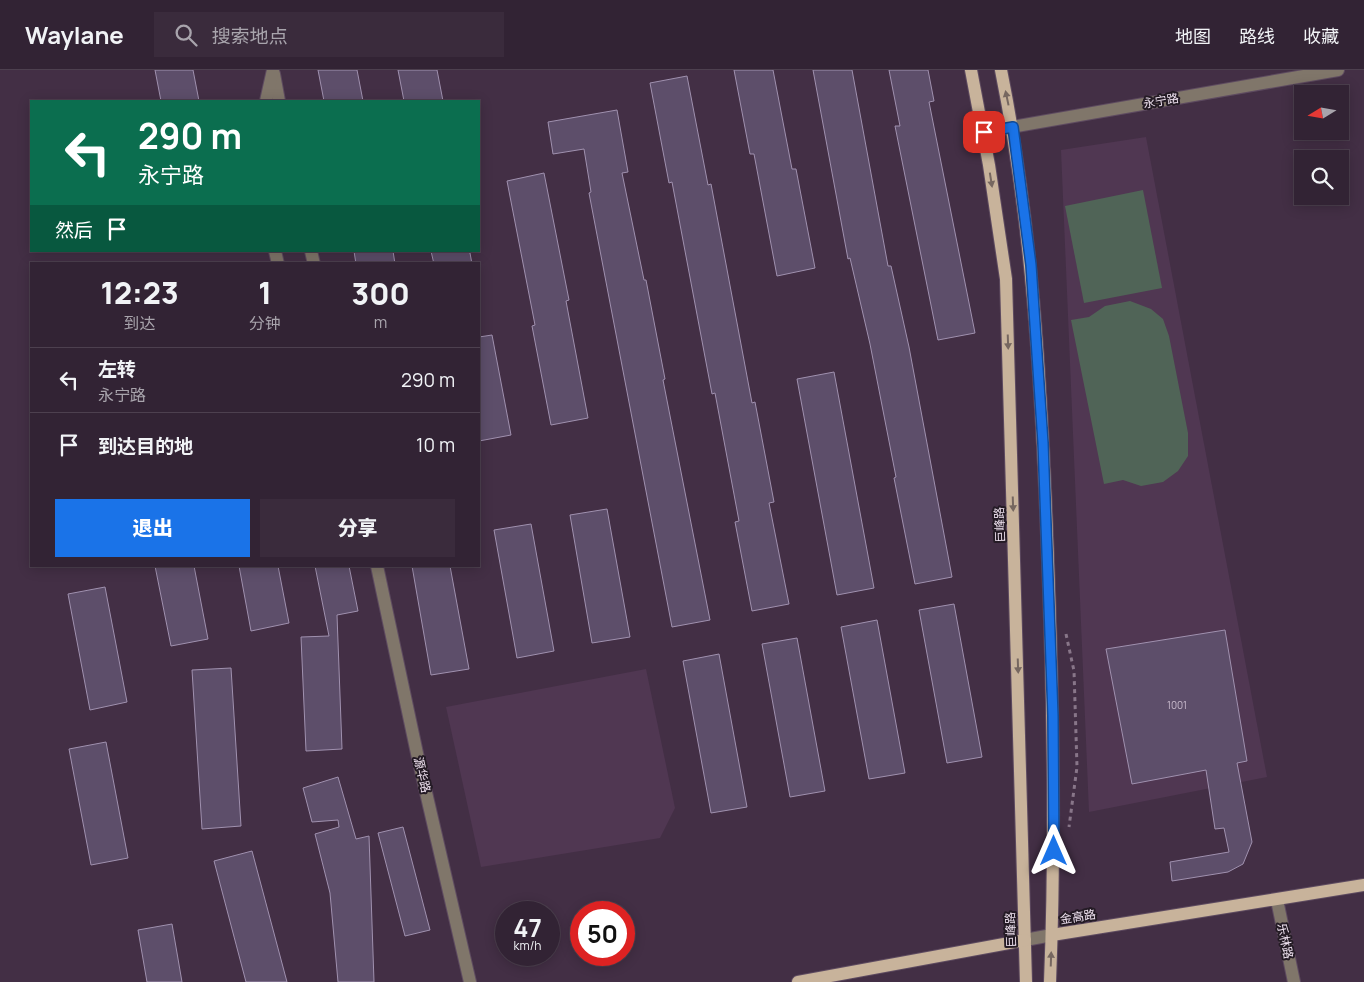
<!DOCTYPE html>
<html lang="zh">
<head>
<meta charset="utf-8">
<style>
	:root { --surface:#322334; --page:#3a2b3c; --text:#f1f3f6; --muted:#a8a4ac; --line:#4d404f; --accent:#1a73e8 }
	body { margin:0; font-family:Manrope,"Noto Sans SC",sans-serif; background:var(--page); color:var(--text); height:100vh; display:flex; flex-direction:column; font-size:19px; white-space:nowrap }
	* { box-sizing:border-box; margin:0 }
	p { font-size:16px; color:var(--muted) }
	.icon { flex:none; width:28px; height:28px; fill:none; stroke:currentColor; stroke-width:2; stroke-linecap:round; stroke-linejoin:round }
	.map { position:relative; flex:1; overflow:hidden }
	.details { position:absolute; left:30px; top:192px; width:450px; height:305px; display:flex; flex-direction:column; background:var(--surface); border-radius:0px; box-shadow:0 2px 12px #0003,0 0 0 1px var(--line) }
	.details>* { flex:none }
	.guide { position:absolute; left:30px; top:30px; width:450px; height:152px; border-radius:0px; box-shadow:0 2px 12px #0003,0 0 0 1px var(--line); background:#0b6e4f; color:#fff; overflow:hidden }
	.needle { width:32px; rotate:259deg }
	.fabs { position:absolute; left:1294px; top:15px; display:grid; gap:10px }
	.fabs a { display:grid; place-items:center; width:55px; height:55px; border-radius:0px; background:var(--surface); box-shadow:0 2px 12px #0003,0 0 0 1px var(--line); font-size:25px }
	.speed { position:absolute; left:495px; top:831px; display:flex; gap:10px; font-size:25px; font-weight:700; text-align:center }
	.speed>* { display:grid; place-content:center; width:65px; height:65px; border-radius:50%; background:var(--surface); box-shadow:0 2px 12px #0003,0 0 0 1px var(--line); line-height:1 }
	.speed small { font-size:12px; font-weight:400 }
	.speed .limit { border:8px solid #d22; background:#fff; color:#111 }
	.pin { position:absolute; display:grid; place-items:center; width:42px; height:42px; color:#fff; margin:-21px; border-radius:10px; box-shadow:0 2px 8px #0006 }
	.me { position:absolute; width:55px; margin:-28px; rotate:0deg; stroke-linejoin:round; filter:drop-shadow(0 0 4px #0008) }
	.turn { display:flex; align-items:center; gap:18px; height:105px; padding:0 25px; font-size:22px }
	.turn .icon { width:65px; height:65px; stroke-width:2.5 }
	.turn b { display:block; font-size:35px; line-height:42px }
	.then { display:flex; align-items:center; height:48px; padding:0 25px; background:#0003; gap:10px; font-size:19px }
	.eta { display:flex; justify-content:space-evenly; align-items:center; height:85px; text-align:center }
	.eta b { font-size:30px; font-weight:800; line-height:35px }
	.action { display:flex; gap:10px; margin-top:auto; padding:10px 25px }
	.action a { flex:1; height:58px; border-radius:0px; background:var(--accent); color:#fff; font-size:20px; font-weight:800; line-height:58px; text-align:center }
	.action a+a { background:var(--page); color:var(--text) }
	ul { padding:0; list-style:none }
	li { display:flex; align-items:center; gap:15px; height:65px; padding:0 25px; border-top:1px solid var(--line) }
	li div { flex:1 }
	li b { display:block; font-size:19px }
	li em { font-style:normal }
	header { display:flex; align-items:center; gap:30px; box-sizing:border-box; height:70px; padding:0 25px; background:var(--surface); border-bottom:1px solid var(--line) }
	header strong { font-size:24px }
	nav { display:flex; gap:28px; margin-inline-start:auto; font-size:18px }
	.search { width:350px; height:45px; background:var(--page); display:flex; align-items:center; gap:12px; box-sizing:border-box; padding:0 18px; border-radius:0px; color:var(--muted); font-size:19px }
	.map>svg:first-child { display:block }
	.built { fill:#503752 }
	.green { fill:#506457 }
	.building { fill:#5d4e6a; stroke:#a091af }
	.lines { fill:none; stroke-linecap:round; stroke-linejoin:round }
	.minor-casing { stroke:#5e4b60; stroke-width:14 }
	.major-casing { stroke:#5e4b60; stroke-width:14 }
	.path { stroke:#887689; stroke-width:3; stroke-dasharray:4 4; stroke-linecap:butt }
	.minor { stroke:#80766a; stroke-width:12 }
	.major { stroke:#c8b39b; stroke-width:12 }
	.oneway { fill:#766760 }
	.route-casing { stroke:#114b97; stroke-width:12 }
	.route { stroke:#1a73e8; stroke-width:9 }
	.labels { text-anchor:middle; stroke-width:4; stroke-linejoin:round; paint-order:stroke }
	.number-label { font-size:10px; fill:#cabcce }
	.street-label { font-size:12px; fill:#eee1ef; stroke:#241b25 }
</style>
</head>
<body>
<header>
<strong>Waylane</strong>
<div class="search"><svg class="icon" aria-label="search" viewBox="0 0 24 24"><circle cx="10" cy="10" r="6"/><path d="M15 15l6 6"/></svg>搜索地点</div>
<nav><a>地图</a><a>路线</a><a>收藏</a></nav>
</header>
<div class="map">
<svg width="1364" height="912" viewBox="0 0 1364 912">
	<rect width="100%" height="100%" fill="#432f45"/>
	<g class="built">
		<path d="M 1146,67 L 1267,707 L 1089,742 L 1061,80 Z"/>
		<path d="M 646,599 L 675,738 L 660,768 L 481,797 L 446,637 Z"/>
	</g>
	<g class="green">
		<path d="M 1143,120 L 1162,218 L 1084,233 L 1065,136 Z"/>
		<path d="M 1130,231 L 1151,239 L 1163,249 L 1169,266 L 1188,363 L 1188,386 L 1178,401 L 1163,412 L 1141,416 L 1123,410 L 1104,414 L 1071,250 L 1089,247 L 1105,236 Z"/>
	</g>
	<g class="building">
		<path d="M 155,0 L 193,0 L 199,31 L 161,31 Z"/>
		<path d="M 318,0 L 357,0 L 363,31 L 324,31 Z"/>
		<path d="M 398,0 L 437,0 L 443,31 L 404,31 Z"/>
		<path d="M 734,0 L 773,0 L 792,99 L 796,99 L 815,198 L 777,206 L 754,84 L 750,84 Z"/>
		<path d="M 813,0 L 852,0 L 888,196 L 891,196 L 909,277 L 952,507 L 915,514 L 894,408 L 896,407 L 870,274 L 850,188 L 848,189 Z"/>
		<path d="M 889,0 L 928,0 L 934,31 L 929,32 L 975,263 L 938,270 L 895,56 L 900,56 Z"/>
		<path d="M 687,6 L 708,115 L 711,114 L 752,333 L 755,332 L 774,432 L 769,433 L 789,534 L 752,541 L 735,452 L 739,451 L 715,323 L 712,324 L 672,112 L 669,113 L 650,13 Z"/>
		<path d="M 617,40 L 628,102 L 622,103 L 644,210 L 646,210 L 665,309 L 663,310 L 710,550 L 672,557 L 589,123 L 591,122 L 584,79 L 553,84 L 548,52 Z"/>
		<path d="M 544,103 L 569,230 L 566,231 L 588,348 L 551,355 L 532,256 L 535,255 L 507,111 Z"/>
		<path d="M 354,181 L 393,181 L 395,194 L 356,194 Z"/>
		<path d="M 431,181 L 466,181 L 470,183 L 472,194 L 434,194 Z"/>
		<path d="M 492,265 L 511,365 L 479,371 L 479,267 Z"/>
		<path d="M 834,302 L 874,518 L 837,525 L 797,309 Z"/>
		<path d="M 607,439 L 630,567 L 592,573 L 570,445 Z"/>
		<path d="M 531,454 L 554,581 L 517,588 L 494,460 Z"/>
		<path d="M 155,496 L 194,496 L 208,569 L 171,576 Z"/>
		<path d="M 239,496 L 278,496 L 289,553 L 251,561 Z"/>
		<path d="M 315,496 L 349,496 L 358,541 L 337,545 L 342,679 L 306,681 L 301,567 L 329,566 Z"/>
		<path d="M 412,496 L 450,496 L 469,599 L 431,605 Z"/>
		<path d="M 105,517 L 127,632 L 90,640 L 68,524 Z"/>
		<path d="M 954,534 L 982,687 L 947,693 L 919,540 Z"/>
		<path d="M 877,550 L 905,703 L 869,709 L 841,557 Z"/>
		<path d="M 1225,560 L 1247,691 L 1237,693 L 1252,772 L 1243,794 L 1228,802 L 1172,811 L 1170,792 L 1229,782 L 1224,758 L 1215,759 L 1206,700 L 1132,714 L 1106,579 Z"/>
		<path d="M 797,568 L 825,721 L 790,727 L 762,574 Z"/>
		<path d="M 719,584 L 747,737 L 711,743 L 683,591 Z"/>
		<path d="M 231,598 L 241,756 L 202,759 L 192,600 Z"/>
		<path d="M 106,672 L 128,788 L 91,795 L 69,679 Z"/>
		<path d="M 338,707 L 356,769 L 369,766 L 374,912 L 338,912 L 330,823 L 315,764 L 339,757 L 338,750 L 312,752 L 303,718 Z"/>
		<path d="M 403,757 L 430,860 L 405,866 L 378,763 Z"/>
		<path d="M 252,781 L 287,912 L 246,912 L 214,791 Z"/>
		<path d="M 172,854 L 182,912 L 147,912 L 138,860 Z"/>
	</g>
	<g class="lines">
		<g class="minor-casing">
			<g id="minor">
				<path d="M 274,4 L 279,31"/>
				<path d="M 266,31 L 273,0"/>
				<path d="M 983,62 L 1338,0"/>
				<path d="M 275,181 L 278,194"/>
				<path d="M 311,181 L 314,194"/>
				<path d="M 377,496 L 418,688 L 470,912"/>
				<path d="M 1277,830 L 1294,912"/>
				<path d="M 1025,870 L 1052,865"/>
			</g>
		</g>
		<g class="major-casing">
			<g id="major">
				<path d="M 971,0 L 989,95 L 1006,209 L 1026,912"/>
				<path d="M 1001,0 C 1032,153 1041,310 1047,466 C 1053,615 1056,763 1050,912"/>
				<path d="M 1052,865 L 1364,815"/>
				<path d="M 798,912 L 1025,870"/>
			</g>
		</g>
		<path class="path" d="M 1066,564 L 1074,601 L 1077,697 L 1069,757"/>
		<use href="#minor" class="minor"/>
		<use href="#major" class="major"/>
	</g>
	<defs><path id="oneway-solid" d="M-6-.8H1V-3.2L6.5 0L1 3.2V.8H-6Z" transform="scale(1.25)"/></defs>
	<g class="oneway">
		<use href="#oneway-solid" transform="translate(1007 28) rotate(-102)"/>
		<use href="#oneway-solid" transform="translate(991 110) rotate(81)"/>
		<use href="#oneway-solid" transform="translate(1008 272) rotate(88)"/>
		<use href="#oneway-solid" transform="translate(1013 434) rotate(88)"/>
		<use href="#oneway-solid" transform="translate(1018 596) rotate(88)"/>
		<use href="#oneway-solid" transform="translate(1051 889) rotate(-88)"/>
	</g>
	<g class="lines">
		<g class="route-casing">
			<path id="route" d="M 984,62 L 1013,57 L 1031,195 L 1043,373 L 1053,646 L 1054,781"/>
		</g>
		<use href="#route" class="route"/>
	</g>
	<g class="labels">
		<g class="number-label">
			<text x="1177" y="639">1001</text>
		</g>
		<g class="street-label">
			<text transform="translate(1161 31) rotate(-10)" y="4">永宁路</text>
			<text transform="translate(1000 455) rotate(-92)" y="4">巨峰路</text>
			<text transform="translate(422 705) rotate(77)" y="4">源华路</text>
			<text transform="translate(1078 847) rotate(-9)" y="4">金高路</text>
			<text transform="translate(1011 860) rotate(-92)" y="4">巨峰路</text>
			<text transform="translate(1285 871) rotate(78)" y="4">乐林路</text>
		</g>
	</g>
</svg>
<div class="fabs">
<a><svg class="needle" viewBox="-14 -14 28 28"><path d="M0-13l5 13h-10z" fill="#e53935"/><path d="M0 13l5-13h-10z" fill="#a8a4ac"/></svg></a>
<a><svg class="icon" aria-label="search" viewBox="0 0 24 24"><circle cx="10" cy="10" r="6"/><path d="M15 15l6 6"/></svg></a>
</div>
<div class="speed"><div>47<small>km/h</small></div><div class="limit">50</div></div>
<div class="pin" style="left:984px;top:62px;background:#d93025"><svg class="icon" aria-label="arrive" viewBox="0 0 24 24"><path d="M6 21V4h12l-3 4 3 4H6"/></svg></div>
<svg class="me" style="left:1054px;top:781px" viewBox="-20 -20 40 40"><path d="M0-17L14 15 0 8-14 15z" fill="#1a73e8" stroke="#fff" stroke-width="4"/></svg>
<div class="guide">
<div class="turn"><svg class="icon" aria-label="left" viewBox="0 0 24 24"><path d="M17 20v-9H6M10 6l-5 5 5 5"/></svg><div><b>290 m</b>永宁路</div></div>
<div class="then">然后<svg class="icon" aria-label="arrive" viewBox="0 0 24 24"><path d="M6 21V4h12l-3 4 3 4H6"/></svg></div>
</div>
<section class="details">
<div class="eta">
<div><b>12:23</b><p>到达</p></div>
<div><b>1</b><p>分钟</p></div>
<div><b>300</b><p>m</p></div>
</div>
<ul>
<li><svg class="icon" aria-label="left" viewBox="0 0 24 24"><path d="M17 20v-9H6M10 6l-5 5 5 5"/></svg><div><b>左转</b><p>永宁路</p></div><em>290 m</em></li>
<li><svg class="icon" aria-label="arrive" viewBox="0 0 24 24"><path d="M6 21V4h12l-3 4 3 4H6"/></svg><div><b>到达目的地</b></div><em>10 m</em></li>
</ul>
<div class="action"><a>退出</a><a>分享</a></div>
</section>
</div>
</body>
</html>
